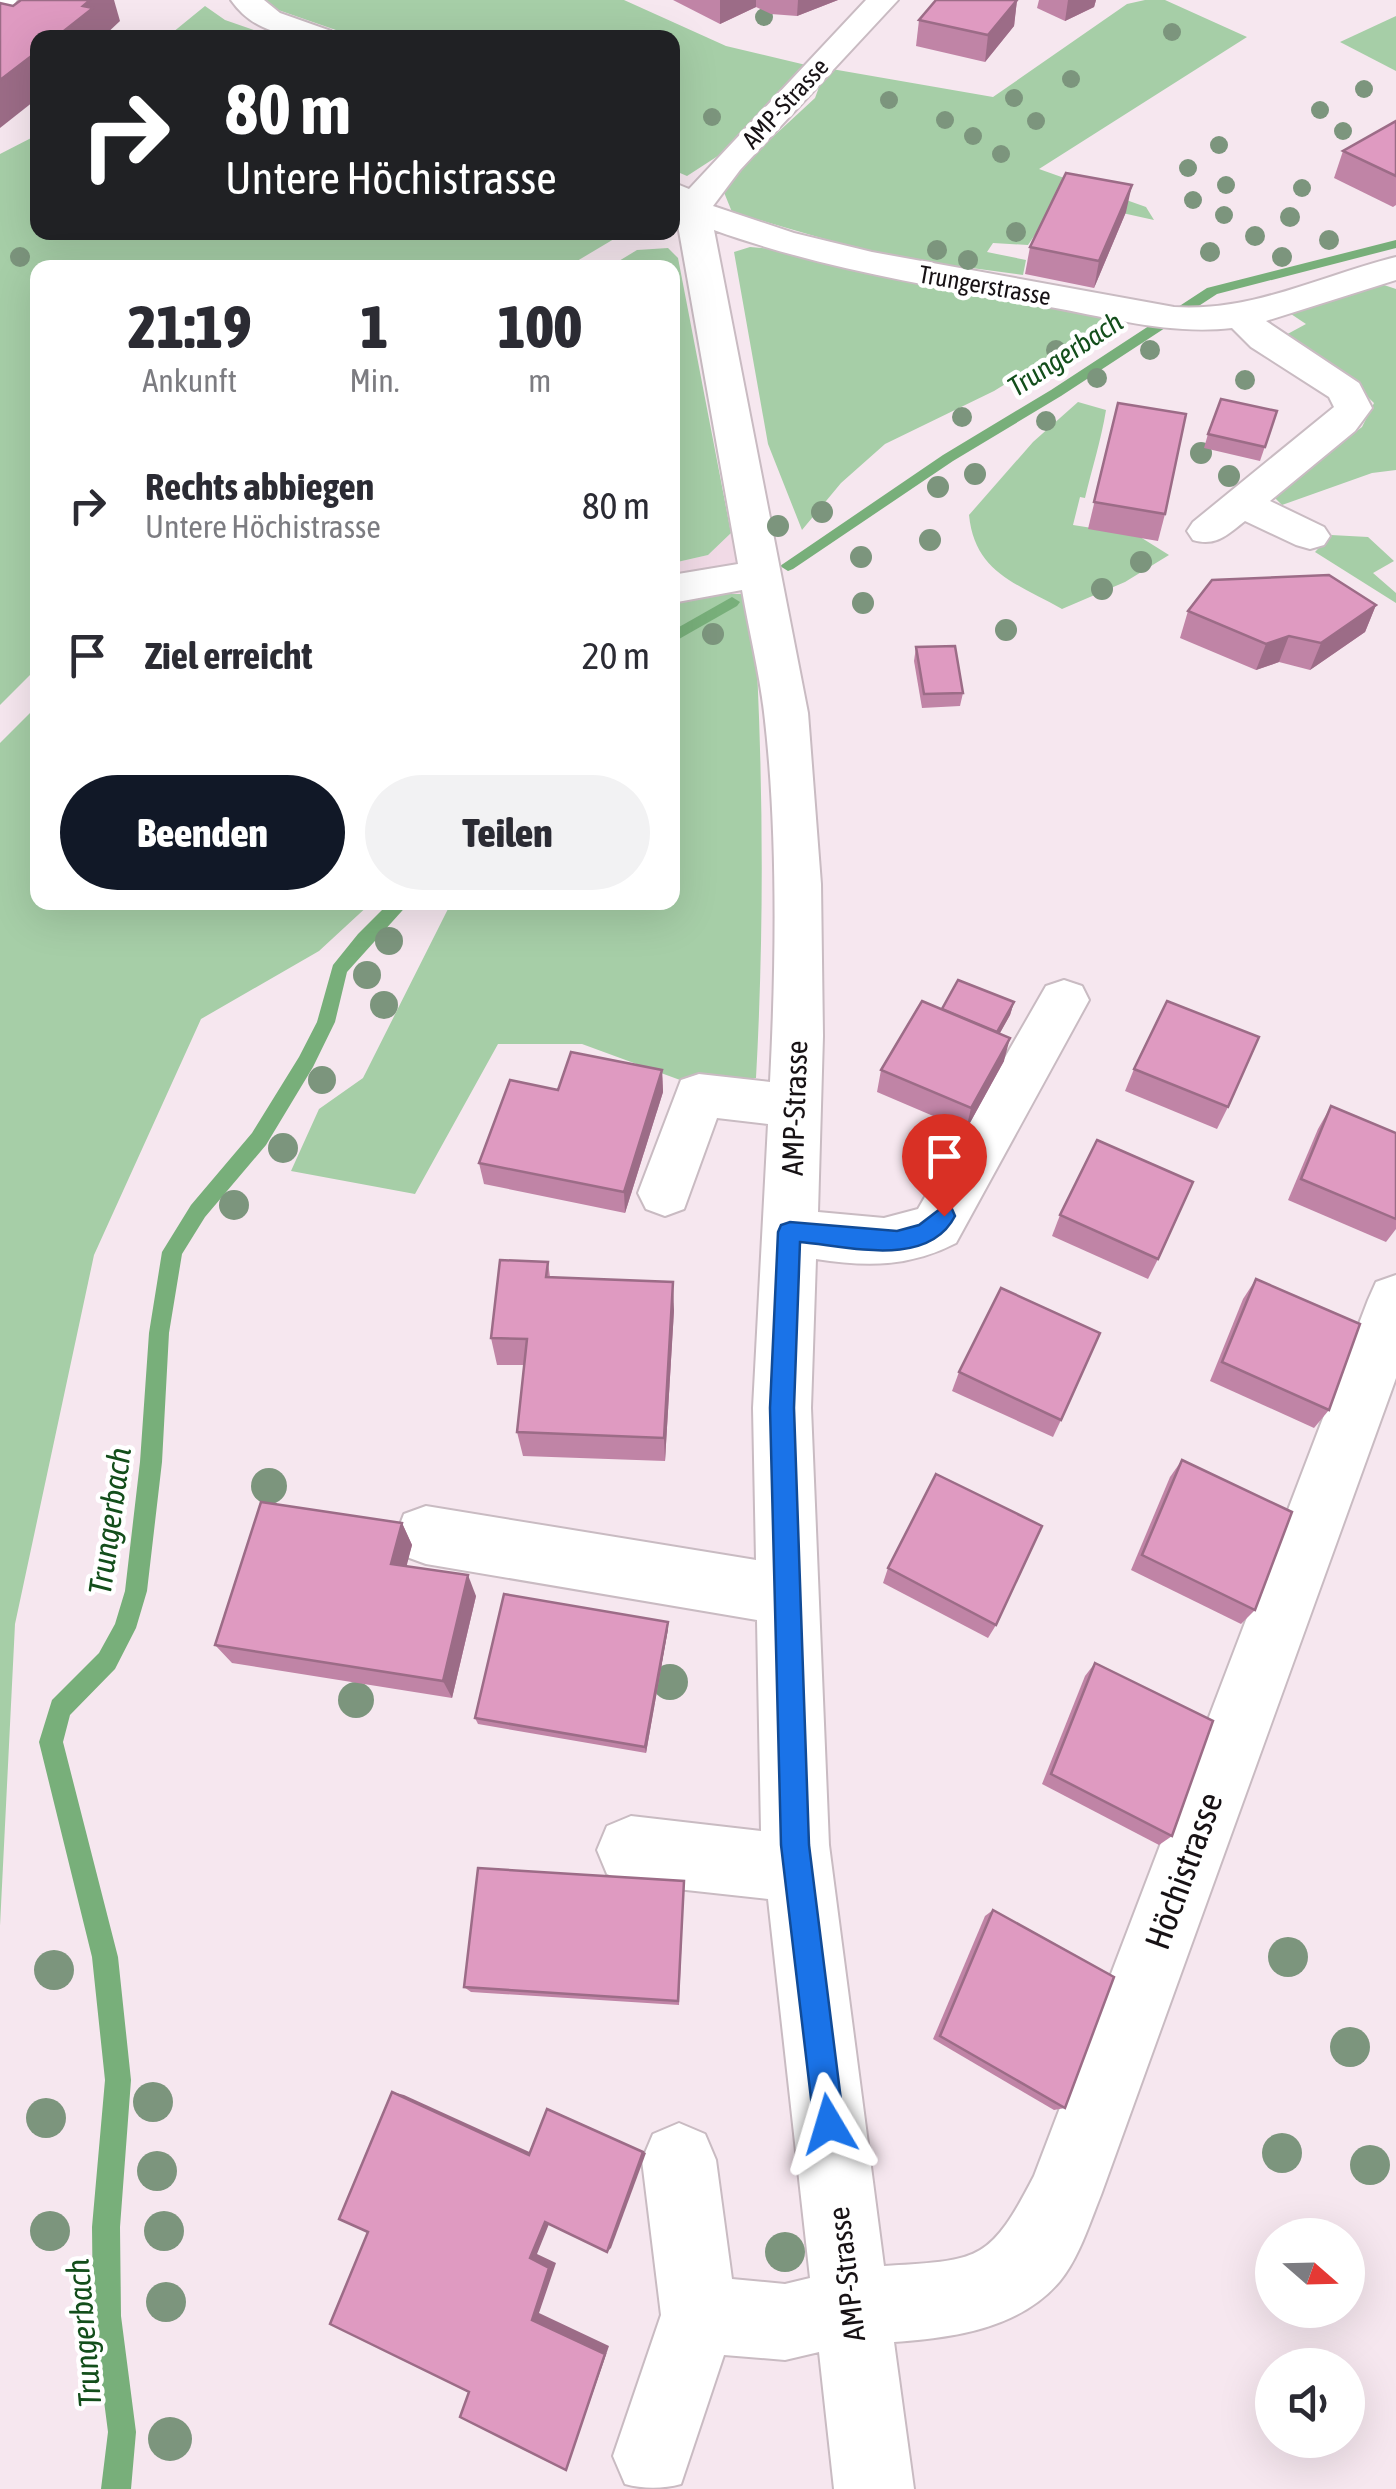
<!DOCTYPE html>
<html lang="de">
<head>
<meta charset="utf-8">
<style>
	:root { --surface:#fff; --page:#f2f2f3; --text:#2b2b33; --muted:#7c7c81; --accent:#111827 }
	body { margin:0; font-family:"Asap Condensed",sans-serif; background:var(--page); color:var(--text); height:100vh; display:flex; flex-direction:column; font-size:38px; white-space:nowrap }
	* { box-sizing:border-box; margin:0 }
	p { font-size:32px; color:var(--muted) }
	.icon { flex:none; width:55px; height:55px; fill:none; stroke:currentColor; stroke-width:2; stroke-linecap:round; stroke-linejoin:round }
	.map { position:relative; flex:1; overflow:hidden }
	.details { position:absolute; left:30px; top:260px; width:650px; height:650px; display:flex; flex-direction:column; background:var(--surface); border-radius:20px; box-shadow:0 10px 40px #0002 }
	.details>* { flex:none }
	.hud { position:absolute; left:30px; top:30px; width:650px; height:210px; border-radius:20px; box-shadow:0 10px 40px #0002; background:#202124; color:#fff; overflow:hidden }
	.needle { width:65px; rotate:110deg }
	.tools { position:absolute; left:1255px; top:2218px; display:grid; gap:20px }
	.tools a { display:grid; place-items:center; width:110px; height:110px; border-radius:50%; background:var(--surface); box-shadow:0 10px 40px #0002; font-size:50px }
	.pin { position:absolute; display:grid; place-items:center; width:85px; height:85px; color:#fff; margin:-102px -42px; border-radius:50% 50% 50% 0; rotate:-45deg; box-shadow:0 0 10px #0007 }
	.pin .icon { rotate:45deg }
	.me { position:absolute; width:110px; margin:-55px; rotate:353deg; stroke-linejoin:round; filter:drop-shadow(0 0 8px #0008) }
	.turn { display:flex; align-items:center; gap:35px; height:210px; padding:0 30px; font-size:45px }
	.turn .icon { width:130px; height:130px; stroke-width:2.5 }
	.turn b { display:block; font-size:70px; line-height:85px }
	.eta { display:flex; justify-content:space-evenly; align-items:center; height:170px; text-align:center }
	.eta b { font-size:60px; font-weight:800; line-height:70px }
	.cta { display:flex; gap:20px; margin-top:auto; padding:20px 30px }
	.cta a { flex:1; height:115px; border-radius:60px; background:var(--accent); color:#fff; font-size:40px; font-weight:800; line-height:115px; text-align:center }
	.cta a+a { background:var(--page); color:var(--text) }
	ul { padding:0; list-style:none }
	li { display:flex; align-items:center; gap:30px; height:150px; padding:0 30px }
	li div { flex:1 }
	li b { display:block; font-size:38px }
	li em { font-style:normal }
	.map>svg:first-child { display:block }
	.built { fill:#f1dae6 }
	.green { fill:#a6cea7 }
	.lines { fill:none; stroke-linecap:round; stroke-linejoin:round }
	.stream { fill:#78af7a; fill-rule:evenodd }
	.minor-casing { stroke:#c9bbc2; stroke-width:4 }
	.minor { fill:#fff; fill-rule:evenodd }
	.tree { fill:#7c957d }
	.wall { fill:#c084a6 }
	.shaded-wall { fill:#9c6c87 }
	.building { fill:#df9ac1; stroke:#9c6c87; stroke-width:2.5 }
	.route { fill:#1a73e8; stroke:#114b97; stroke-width:2.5 }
	.labels { text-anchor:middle; stroke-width:9; stroke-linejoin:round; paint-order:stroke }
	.far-street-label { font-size:25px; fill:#171215; stroke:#fff }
	.far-water-label { font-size:28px; font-style:italic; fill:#134e1b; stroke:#fff }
	.street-label { font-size:30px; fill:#171215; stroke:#fff }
	.water-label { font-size:32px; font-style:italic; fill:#134e1b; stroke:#fff }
	.near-street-label { font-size:35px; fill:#171215; stroke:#fff }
</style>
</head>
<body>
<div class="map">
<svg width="1396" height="2489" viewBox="0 0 1396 2489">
	<rect width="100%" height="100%" fill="#f6e7ef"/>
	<path class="built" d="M 731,533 L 753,594 L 698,594 L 673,604 L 673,563 L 708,555 Z"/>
	<g class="green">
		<path d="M 259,0 L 624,0 L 726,46 L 806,65 L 741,141 L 687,176 L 673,170 L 672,38 L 356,37 L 258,3 Z"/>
		<path d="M 1145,0 L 1165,0 L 1247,37 L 1039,169 L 1146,207 L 1154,220 L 1059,199 L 1028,245 L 993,243 L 987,252 L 1026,260 L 1023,275 L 883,256 L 732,212 L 721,185 L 815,98 L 826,68 L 993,97 L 1127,4 Z"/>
		<path d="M 205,6 L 225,20 L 274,37 L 167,37 Z"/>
		<path d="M 1396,16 L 1396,71 L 1340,42 Z"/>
		<path d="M 37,135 L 38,232 L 624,233 L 567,267 L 38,268 L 37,668 L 0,705 L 0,154 Z"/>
		<path d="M 750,247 L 772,249 L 1115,317 L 994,391 L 885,444 L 841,483 L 802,530 L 768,444 L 734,252 Z"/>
		<path d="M 668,248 L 678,258 L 731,533 L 708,555 L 673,563 L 672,268 L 609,267 L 637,250 Z"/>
		<path d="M 1378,283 L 1396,289 L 1396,470 L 1372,473 L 1282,505 L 1273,496 L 1362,427 L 1374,403 L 1349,379 L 1282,337 L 1306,324 L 1291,314 Z"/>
		<path d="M 1078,402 L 1106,410 C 1101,441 1092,468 1085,498 L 1080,497 L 1073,525 L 1137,535 L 1169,555 L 1125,582 L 1062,609 C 1016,583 975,573 969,515 L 1033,442 Z"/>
		<path d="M 1331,535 L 1368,537 L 1394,561 L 1373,573 L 1396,593 L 1396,603 L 1315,552 Z"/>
		<path d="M 698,594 L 753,594 C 763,756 765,916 756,1078 L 691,1084 L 582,1044 L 498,1044 L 415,1194 L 291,1171 L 319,1109 L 363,1078 L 451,903 L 672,902 L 673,604 Z"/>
		<path d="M 37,706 L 38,902 L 371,903 L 319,951 L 201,1019 L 94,1255 L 15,1624 L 0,1926 L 0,743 Z"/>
	</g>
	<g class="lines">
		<g class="stream">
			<path d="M 1396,240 L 1396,248 L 1217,294 L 1061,396 L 953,461 L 793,569 L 788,571 L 780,566 L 943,455 L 1051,390 L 1207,288 Z"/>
			<path d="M 732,597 L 740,602 L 737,606 L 672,643 L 672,631 Z"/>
			<path d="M 390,902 L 410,902 L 347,972 L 335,1022 L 313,1067 L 266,1145 L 205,1217 L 182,1254 L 169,1333 L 162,1462 L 147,1591 L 136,1628 L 115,1669 L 70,1715 L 63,1742 L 118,1957 L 131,2080 L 120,2227 L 121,2316 L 136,2432 L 131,2489 L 101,2489 L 108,2432 L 93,2316 L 92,2227 L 105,2080 L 92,1957 L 39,1742 L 52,1700 L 99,1653 L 115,1624 L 125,1591 L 140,1462 L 149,1333 L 162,1252 L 191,1205 L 252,1133 L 299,1057 L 317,1022 L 333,965 L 358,934 Z"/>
		</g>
		<g class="minor-casing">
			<g id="minor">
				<path d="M 0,0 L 17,0 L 13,6 L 0,9 Z"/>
				<path d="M 231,0 L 264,0 L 280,13 L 331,31 L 335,38 C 295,38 256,36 231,0 Z"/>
				<path d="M 866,0 L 898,0 L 740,170 L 713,206 L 794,233 L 872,252 L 1174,307 C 1253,312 1320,276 1396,257 L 1396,280 L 1266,321 L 1359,383 L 1372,408 L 1355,431 L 1270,501 L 1324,527 L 1330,536 L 1324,545 L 1310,549 L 1296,545 L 1245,521 C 1227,535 1216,547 1193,540 L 1187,531 L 1193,522 L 1334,407 L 1329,397 L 1251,347 L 1232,328 C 1170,335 1111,318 1050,307 C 937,287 822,269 714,230 L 808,713 L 821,884 L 823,1036 L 818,1212 L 884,1218 L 918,1209 L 1046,986 L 1064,980 L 1082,986 L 1089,1000 L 956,1243 C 910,1267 867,1267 816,1259 L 811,1408 L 829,1845 L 884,2266 C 979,2260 989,2263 1034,2176 L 1368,1300 L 1376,1282 L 1396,1275 L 1396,1378 L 1101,2195 C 1090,2222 1079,2258 1060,2281 C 1020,2329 952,2338 894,2342 L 914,2489 L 834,2489 L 819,2352 L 785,2360 L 724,2355 L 681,2484 C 663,2489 643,2489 625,2484 L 613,2456 L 661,2315 L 642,2160 L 653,2134 L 679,2123 L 705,2134 L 716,2160 L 732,2279 L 785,2284 L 810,2278 L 768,1899 L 631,1884 L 607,1874 L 597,1850 L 607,1826 L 631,1816 L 761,1831 L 757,1620 L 426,1564 L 404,1556 L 396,1535 L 404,1514 L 426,1506 L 756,1560 L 753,1408 L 768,1124 L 717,1118 L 684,1209 L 665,1216 L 646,1209 L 638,1193 L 681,1080 L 699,1074 L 770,1082 C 776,965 778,828 764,712 C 759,671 749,631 742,590 L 672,603 L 672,575 L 738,564 L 676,214 L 672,211 L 672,182 L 689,189 Z"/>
			</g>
		</g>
		<use href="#minor" class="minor"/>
	</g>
	<g class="tree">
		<circle cx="764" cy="17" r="9"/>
		<circle cx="1172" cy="32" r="9"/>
		<circle cx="1071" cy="79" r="9"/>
		<circle cx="1364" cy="89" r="9"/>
		<circle cx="1014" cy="98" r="9"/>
		<circle cx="889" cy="100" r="9"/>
		<circle cx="1320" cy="110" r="9"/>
		<circle cx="712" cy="117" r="9"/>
		<circle cx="945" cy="120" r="9"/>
		<circle cx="1036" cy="121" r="9"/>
		<circle cx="1343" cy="131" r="9"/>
		<circle cx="973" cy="136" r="9"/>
		<circle cx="1219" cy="145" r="9"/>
		<circle cx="1001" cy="154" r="9"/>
		<circle cx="1188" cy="168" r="9"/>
		<circle cx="1226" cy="185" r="9"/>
		<circle cx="1302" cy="188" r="9"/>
		<circle cx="1193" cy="200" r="9"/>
		<circle cx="1224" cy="215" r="9"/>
		<circle cx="1290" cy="217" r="10"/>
		<circle cx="1016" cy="232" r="10"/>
		<circle cx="1255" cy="236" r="10"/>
		<circle cx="1329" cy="240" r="10"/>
		<circle cx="937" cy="250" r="10"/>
		<circle cx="1210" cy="252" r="10"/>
		<circle cx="20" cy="257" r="10"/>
		<circle cx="1282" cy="257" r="10"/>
		<circle cx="968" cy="260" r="10"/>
		<circle cx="1056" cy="350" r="10"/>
		<circle cx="1150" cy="350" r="10"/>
		<circle cx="1097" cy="378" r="10"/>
		<circle cx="1245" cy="380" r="10"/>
		<circle cx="962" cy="417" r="10"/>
		<circle cx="1046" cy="421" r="10"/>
		<circle cx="1201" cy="453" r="11"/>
		<circle cx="975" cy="474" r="11"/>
		<circle cx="1229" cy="476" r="11"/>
		<circle cx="938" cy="487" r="11"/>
		<circle cx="822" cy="512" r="11"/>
		<circle cx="778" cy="526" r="11"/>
		<circle cx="930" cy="540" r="11"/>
		<circle cx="861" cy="557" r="11"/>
		<circle cx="1141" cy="562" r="11"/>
		<circle cx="1102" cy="589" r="11"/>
		<circle cx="863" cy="603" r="11"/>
		<circle cx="1006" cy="630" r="11"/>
		<circle cx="713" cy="634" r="11"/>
		<circle cx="389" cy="941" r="14"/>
		<circle cx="367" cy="975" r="14"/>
		<circle cx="384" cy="1005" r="14"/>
		<circle cx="322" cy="1080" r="14"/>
		<circle cx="283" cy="1148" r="15"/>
		<circle cx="234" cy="1205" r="15"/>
		<circle cx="269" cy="1486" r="18"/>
		<circle cx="670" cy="1682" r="18"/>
		<circle cx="356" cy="1700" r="18"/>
		<circle cx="1288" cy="1957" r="20"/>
		<circle cx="54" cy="1970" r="20"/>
		<circle cx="1350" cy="2047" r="20"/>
		<circle cx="153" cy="2102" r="20"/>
		<circle cx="46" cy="2118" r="20"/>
		<circle cx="1282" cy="2153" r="20"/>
		<circle cx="1370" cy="2165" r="20"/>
		<circle cx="157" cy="2171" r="20"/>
		<circle cx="50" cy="2231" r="20"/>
		<circle cx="164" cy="2231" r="20"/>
		<circle cx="785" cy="2252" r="20"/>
		<circle cx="166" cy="2302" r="20"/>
		<circle cx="170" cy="2439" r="22"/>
	</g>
	<g class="wall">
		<path d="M 673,0 L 838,0 L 797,16 L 771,14 L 756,7 L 720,24 Z"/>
		<path d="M 1017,0 L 1014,26 L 985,62 L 916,46 L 919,20 Z"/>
		<path d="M 1039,0 L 1096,0 L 1094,7 L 1065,21 L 1037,8 Z"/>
		<path d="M 1396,121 L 1396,205 L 1393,207 L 1334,178 L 1343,151 Z"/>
		<path d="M 1126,212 L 1094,288 L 1025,274 L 1030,247 Z"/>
		<path d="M 1118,403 L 1165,514 L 1158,541 L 1088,529 Z"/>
		<path d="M 1277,411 L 1260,461 L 1204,448 L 1208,434 Z"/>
		<path d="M 1376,605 L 1365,632 L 1310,670 L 1279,662 L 1256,670 L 1180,638 L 1188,611 Z"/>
		<path d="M 916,647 L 963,693 L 960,706 L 922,708 L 914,661 Z"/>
		<path d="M 1014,1002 L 1010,1015 L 1000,1033 L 1004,1061 L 966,1130 L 877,1092 L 881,1070 L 942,1009 Z"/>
		<path d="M 1134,1069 L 1228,1107 L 1217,1129 L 1125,1091 Z"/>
		<path d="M 662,1070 L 663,1092 L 625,1213 L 484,1184 L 479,1163 Z"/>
		<path d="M 1331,1106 L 1396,1133 L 1396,1229 L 1386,1242 L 1288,1200 L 1318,1129 Z"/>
		<path d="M 1060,1215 L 1158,1259 L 1148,1279 L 1052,1236 Z"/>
		<path d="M 548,1262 L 550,1277 L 674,1310 L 665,1461 L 523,1456 L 517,1432 L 524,1365 L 497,1365 L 491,1338 Z"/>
		<path d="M 1256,1279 L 1329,1410 L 1314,1428 L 1210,1381 L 1243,1299 Z"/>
		<path d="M 959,1372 L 1061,1420 L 1053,1437 L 952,1391 Z"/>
		<path d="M 1182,1460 L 1255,1610 L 1241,1624 L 1131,1570 L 1170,1477 Z"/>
		<path d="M 402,1523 L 412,1545 L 406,1566 L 476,1596 L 452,1698 L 232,1663 L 215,1645 Z"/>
		<path d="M 888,1568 L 996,1625 L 988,1638 L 883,1583 Z"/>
		<path d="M 668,1622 L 668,1629 L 646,1753 L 478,1724 L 475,1718 Z"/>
		<path d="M 1095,1663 L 1172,1836 L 1159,1845 L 1042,1784 L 1085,1676 Z"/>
		<path d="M 684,1881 L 679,2005 L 471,1992 L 464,1987 Z"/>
		<path d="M 993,1910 L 1065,2108 L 1054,2110 L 933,2039 L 985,1916 Z"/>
	</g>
	<g class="shaded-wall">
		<path d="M 90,0 L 114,0 L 120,21 L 102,38 L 55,38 L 83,6 Z"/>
		<path d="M 720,0 L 756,0 L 756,7 L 720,24 Z"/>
		<path d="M 798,0 L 838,0 L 797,16 Z"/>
		<path d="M 1017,0 L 1014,26 L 985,62 L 988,35 Z"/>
		<path d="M 1068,0 L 1096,0 L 1094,7 L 1065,21 Z"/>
		<path d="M 38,51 L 38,98 L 0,128 L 0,80 Z"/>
		<path d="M 1132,185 L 1126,212 L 1094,288 L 1099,261 Z"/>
		<path d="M 1376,605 L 1365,632 L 1310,670 L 1321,643 Z"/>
		<path d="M 1289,636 L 1279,662 L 1256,670 L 1266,644 Z"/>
		<path d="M 1014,1002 L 1010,1015 L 988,1054 L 991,1042 Z"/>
		<path d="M 1010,1038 L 1004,1061 L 966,1130 L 971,1108 Z"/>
		<path d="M 662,1070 L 663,1092 L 625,1213 L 624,1192 Z"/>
		<path d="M 673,1282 L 674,1310 L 665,1461 L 664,1438 Z"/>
		<path d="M 402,1523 L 412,1545 L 402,1584 L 391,1564 Z"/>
		<path d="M 468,1575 L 476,1596 L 452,1698 L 443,1681 Z"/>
		<path d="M 668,1622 L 668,1629 L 646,1753 L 645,1747 Z"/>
		<path d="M 392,2092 L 404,2095 L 536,2155 L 529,2155 Z"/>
		<path d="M 553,2111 L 646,2153 L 611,2248 L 607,2252 Z"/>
		<path d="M 551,2219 L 537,2254 L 556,2263 L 539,2313 L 609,2346 L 566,2470 L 532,2320 L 530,2258 L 545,2222 Z"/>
	</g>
	<g class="building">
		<path d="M 21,0 L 90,0 L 83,6 L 93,8 L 55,38 L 38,38 L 38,51 L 0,80 L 0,3 L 13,6 Z"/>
		<path d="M 936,0 L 1017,0 L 988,35 L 919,20 Z"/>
		<path d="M 1396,121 L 1396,176 L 1343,151 Z"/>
		<path d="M 1066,173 L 1132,185 L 1099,261 L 1030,247 Z"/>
		<path d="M 1221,399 L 1277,411 L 1265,447 L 1208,434 Z"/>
		<path d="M 1118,403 L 1186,414 L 1165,514 L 1094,502 Z"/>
		<path d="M 1329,575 L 1376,605 L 1321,643 L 1289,636 L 1266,644 L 1188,611 L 1212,580 Z"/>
		<path d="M 955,646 L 963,693 L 924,694 L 916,647 Z"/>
		<path d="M 958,980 L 1014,1002 L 997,1032 L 942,1009 Z"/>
		<path d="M 922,1001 L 1010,1038 L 971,1108 L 881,1070 Z"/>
		<path d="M 1167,1001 L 1259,1037 L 1228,1107 L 1134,1069 Z"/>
		<path d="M 571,1052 L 662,1070 L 624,1192 L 479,1163 L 510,1080 L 558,1090 Z"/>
		<path d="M 1331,1106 L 1396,1133 L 1396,1219 L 1301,1179 Z"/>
		<path d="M 1097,1140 L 1193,1182 L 1158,1259 L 1060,1215 Z"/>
		<path d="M 500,1260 L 548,1262 L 546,1277 L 673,1282 L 664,1438 L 517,1432 L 527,1339 L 491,1338 Z"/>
		<path d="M 1256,1279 L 1360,1324 L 1329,1410 L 1222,1362 Z"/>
		<path d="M 1001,1288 L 1100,1333 L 1061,1420 L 959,1372 Z"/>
		<path d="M 1182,1460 L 1292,1512 L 1255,1610 L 1142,1555 Z"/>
		<path d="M 936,1474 L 1042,1526 L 996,1625 L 888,1568 Z"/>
		<path d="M 261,1502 L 402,1523 L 391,1564 L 468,1575 L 443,1681 L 215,1645 Z"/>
		<path d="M 504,1594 L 668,1622 L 645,1747 L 475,1718 Z"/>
		<path d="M 1095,1663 L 1213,1721 L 1172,1836 L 1051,1774 Z"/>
		<path d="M 478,1868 L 684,1881 L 678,2001 L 464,1987 Z"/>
		<path d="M 993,1910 L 1114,1977 L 1065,2108 L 940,2036 Z"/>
		<path d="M 392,2092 L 529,2155 L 547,2109 L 643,2152 L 607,2252 L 545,2222 L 530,2258 L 549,2268 L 532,2320 L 605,2354 L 566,2470 L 460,2417 L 469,2392 L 330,2324 L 368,2232 L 339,2219 Z"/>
	</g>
	<path class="route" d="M 944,1206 L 952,1209 L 955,1216 C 928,1269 847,1246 800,1242 L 794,1408 L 809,1845 L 844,2124 L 840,2135 L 829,2140 L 819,2135 L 814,2124 L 781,1845 L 770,1408 L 778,1232 L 781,1225 L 790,1222 L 897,1231 L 919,1225 Z"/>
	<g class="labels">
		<g class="far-street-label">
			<text transform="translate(785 103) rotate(-47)" y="9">AMP-Strasse</text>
			<text transform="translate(985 285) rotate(10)" y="9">Trungerstrasse</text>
		</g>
		<g class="far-water-label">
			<text transform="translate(1065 354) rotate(-33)" y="10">Trungerbach</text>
		</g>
		<g class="street-label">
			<text transform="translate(795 1108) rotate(-88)" y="10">AMP-Strasse</text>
			<text transform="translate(847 2274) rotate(-97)" y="10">AMP-Strasse</text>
		</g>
		<g class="water-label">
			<text transform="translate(110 1521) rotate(-82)" y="11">Trungerbach</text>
			<text transform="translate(84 2333) rotate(-95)" y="11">Trungerbach</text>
		</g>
		<g class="near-street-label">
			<text transform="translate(1184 1871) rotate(-70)" y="12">Höchistrasse</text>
		</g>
	</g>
</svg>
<div class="tools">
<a><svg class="needle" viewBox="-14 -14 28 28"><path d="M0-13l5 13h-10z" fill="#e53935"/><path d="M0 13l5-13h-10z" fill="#7c7c81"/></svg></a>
<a><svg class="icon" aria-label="sound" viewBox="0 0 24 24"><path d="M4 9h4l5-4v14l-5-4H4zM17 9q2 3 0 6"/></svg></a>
</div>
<div class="pin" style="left:944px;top:1216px;background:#d93025"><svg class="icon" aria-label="arrive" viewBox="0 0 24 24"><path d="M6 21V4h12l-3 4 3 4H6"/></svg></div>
<svg class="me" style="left:829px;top:2124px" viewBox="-20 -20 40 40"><path d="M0-17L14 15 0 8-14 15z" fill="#1a73e8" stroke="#fff" stroke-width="4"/></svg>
<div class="hud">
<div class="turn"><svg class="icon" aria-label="right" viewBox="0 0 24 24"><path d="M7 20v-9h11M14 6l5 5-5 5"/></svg><div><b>80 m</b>Untere Höchistrasse</div></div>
</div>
<section class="details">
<div class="eta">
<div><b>21:19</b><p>Ankunft</p></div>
<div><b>1</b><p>Min.</p></div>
<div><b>100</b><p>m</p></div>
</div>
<ul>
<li><svg class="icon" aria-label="right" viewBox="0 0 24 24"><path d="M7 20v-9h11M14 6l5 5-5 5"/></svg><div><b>Rechts abbiegen</b><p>Untere Höchistrasse</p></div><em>80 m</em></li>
<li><svg class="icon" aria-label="arrive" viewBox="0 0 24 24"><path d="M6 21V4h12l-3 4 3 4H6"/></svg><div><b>Ziel erreicht</b></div><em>20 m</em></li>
</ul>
<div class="cta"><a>Beenden</a><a>Teilen</a></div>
</section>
</div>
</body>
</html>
